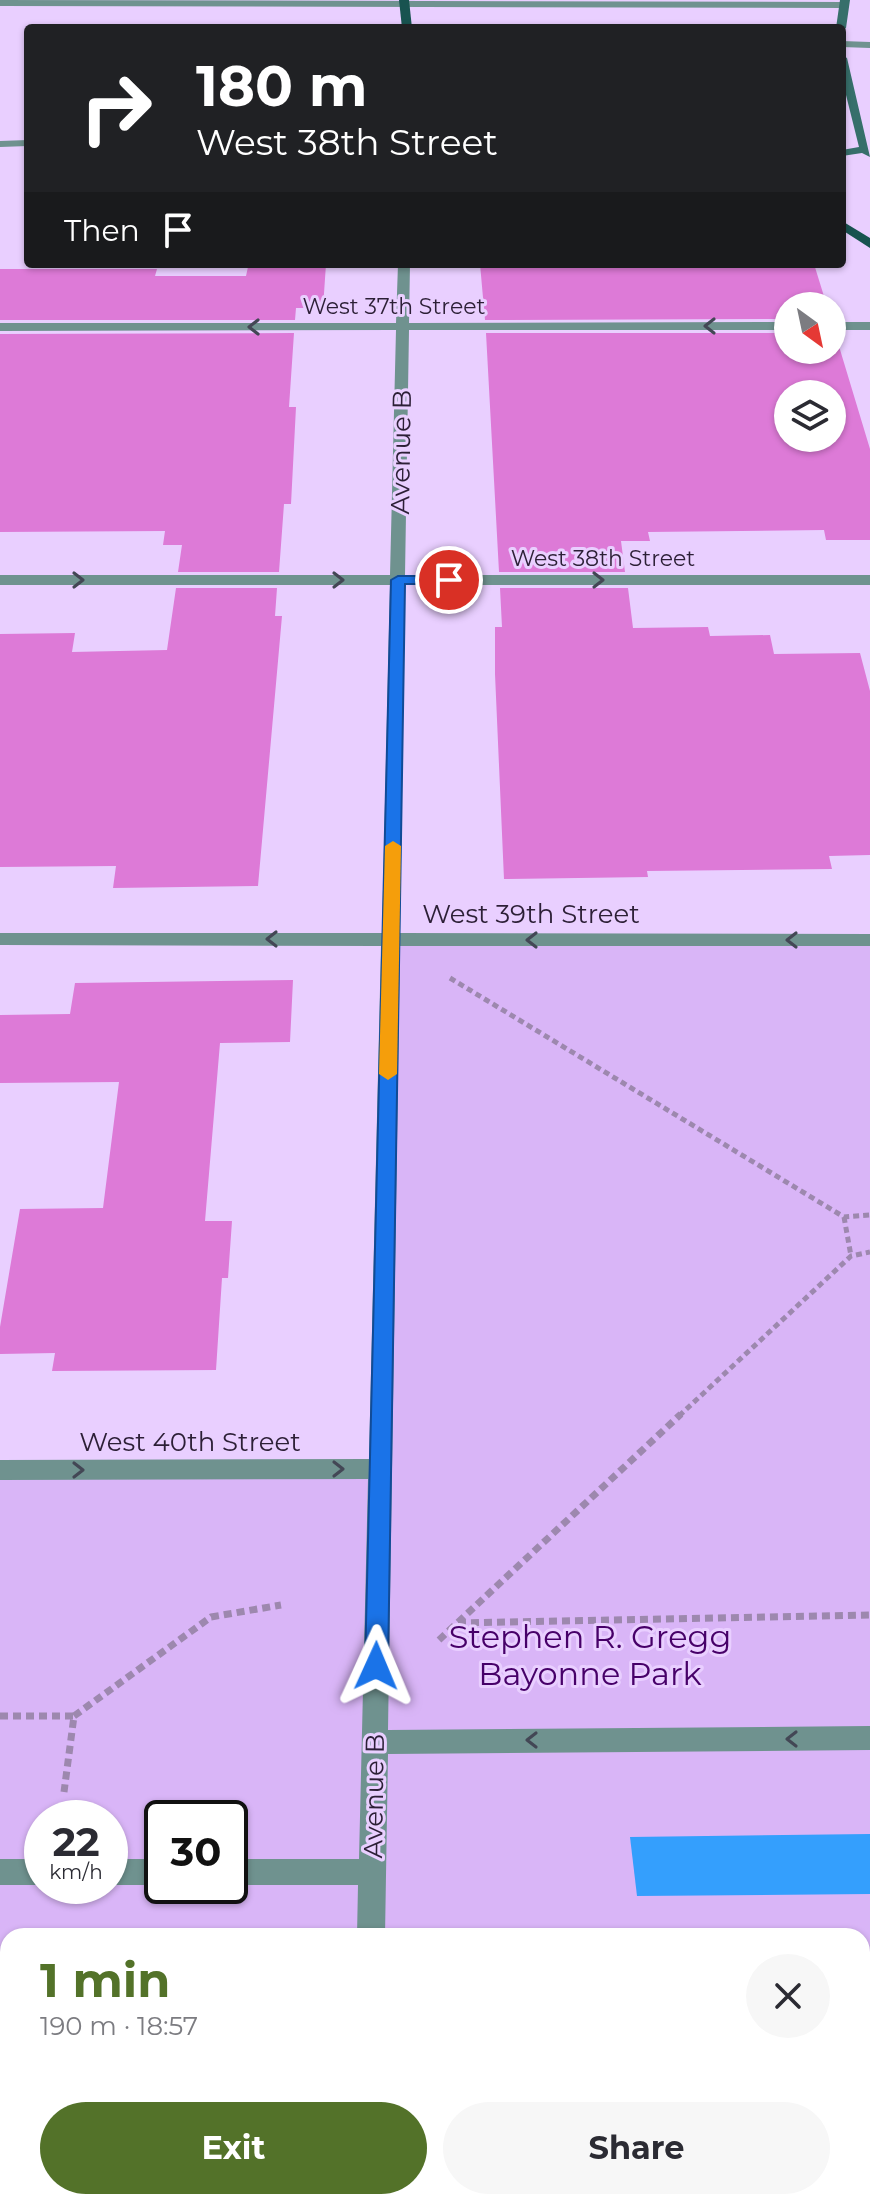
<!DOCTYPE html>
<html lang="en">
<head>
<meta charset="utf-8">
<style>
	:root { --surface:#fff; --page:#f7f7f7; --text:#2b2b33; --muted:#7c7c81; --accent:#537229 }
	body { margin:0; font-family:Montserrat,sans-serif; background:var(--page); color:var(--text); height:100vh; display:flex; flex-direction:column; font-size:30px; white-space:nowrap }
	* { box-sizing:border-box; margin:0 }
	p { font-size:26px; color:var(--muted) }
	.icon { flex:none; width:44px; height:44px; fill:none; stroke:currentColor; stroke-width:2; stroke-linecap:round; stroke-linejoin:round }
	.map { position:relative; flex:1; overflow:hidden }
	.drawer { position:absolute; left:0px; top:1928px; width:870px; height:282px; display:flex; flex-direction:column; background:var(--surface); border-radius:24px 24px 0 0; box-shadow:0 2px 6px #0004 }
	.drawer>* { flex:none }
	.guide { position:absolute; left:24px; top:24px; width:822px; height:244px; border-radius:8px; box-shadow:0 2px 6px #0004; background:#202124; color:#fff; overflow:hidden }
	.needle { width:52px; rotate:147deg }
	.buttons { position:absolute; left:774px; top:292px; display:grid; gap:16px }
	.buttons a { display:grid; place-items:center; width:72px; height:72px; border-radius:50%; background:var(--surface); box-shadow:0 2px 6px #0004; font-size:40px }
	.speed { position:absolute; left:24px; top:1800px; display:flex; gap:16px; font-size:40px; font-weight:700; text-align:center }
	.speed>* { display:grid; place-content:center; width:104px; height:104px; border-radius:50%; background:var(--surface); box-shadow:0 2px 6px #0004; line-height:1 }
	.speed small { font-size:20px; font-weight:400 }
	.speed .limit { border:4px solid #111; border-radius:12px; background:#fff; color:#111 }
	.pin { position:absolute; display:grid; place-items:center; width:68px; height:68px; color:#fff; margin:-34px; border:4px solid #fff; border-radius:50%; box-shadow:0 2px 8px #0007 }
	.me { position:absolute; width:88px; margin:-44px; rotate:1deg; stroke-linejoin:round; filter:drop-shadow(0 0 6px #0008) }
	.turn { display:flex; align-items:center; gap:28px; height:168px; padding:0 40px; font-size:36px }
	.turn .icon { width:104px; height:104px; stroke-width:2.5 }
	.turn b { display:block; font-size:56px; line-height:68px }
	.then { display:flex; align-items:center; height:76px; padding:0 40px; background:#0003; gap:16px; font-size:30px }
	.round { display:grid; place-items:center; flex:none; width:84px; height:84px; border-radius:42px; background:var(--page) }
	.overview { display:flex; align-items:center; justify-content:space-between; height:136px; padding:0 40px }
	h1 { font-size:48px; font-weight:700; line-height:60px; color:var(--accent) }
	.button { display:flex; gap:16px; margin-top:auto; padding:16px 40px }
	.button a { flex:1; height:92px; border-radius:48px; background:var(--accent); color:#fff; font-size:32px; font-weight:700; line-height:92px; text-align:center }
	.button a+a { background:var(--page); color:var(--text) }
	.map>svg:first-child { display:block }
	.green { fill:#d9b5f7; fill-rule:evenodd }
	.water { fill:#349ffd }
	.building { fill:#dd7ad7; fill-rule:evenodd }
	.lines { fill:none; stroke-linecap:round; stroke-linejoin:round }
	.path-far1 { stroke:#9d88ae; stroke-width:5; stroke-dasharray:6 4; stroke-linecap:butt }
	.path { stroke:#9d88ae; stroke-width:7; stroke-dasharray:8 5; stroke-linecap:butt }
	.street { fill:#6f928f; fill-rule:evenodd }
	.secondary { fill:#376f6b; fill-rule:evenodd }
	.primary { fill:#185350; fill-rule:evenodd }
	.oneway { stroke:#434755 }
	.route { fill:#1a73e8; stroke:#114b97; stroke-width:2 }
	.slow { fill:#f59e0b }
	.labels { text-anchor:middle; stroke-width:6; stroke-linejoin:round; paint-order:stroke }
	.far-street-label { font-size:22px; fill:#2c1f36; stroke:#e9cfff }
	.street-label { font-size:26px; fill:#2c1f36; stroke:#e9cfff }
	.near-park-label { font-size:32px; fill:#470069; stroke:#e9cfff }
</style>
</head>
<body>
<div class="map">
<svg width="870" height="2209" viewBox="0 0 870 2209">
	<rect width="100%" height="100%" fill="#e9cfff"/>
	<path class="green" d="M 390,940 L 870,940 L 870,2209 L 0,2209 L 0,1470 L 380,1468 ZM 42,1818 L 110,1818 L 110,1886 L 42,1886 ZM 162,1818 L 230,1818 L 230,1886 L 162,1886 ZM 8,1936 L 862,1936 L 862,2202 L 8,2202 Z"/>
	<path class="water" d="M 870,1834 L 870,1894 L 637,1896 L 630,1837 Z"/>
	<g class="building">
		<path d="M 255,264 L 326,264 L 323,308 L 296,308 L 295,320 L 0,320 L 0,269 L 157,269 L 155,276 L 246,276 L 248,267 Z"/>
		<path d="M 480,264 L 557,264 L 557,267 L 814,264 L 827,306 L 788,306 L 788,319 L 485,320 Z"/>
		<path d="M 294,333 L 289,407 L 296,407 L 291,504 L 284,504 L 279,572 L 178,572 L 182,545 L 163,545 L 165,531 L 0,532 L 0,334 Z"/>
		<path d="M 486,333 L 788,333 L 788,350 L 832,350 L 835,333 L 870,449 L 870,540 L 826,540 L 824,530 L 648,532 L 650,541 L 621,541 L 625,572 L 499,572 ZM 788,394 L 832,394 L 832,438 L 788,438 Z"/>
		<path d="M 176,588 L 277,588 L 275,616 L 282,616 L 258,886 L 113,888 L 116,866 L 0,867 L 0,634 L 75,633 L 72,652 L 167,650 Z"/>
		<path d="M 500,588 L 628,588 L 633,628 L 708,627 L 710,636 L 770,635 L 774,654 L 860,653 L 870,691 L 870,855 L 829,856 L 832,869 L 647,871 L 648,877 L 504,879 L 495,674 L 495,627 L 502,627 Z"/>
		<path d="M 293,980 L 290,1042 L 220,1043 L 205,1221 L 232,1221 L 228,1278 L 222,1278 L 216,1370 L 52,1371 L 55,1353 L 0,1354 L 0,1327 L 20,1209 L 103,1208 L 119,1082 L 0,1083 L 0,1015 L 70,1014 L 75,983 Z"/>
	</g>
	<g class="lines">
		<g class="path-far1">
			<path d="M 450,978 L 844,1217 L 870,1215"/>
			<path d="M 844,1217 L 851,1256"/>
			<path d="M 679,1416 L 851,1256 L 870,1252"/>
		</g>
		<g class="path">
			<path d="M 458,1623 L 870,1615"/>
			<path d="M 439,1640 L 681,1414"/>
			<path d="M 0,1716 L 74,1716 L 64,1792"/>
			<path d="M 74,1716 L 211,1617 L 281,1605"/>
			<path d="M 0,2033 L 8,2033"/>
			<path d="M 862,2179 L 870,2179"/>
		</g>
		<g class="street">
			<path d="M 0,0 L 844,2 L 849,5 L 844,8 L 0,6 Z"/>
			<path d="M 842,41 L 870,42 L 870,48 L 842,47 Z"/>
			<path d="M 28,140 L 28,146 L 0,147 L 0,141 Z"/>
			<path d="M 398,264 L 410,264 L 409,323 L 788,322 L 788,330 L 409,330 L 405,575 L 870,575 L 870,585 L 405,585 L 400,933 L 870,934 L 870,946 L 400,946 L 388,1730 L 870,1726 L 870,1750 L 388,1754 L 385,1936 L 357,1936 L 358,1885 L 230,1885 L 230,1859 L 359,1859 L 368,1479 L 0,1480 L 0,1460 L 369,1459 L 381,946 L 0,945 L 0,933 L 382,933 L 390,585 L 0,585 L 0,575 L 390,575 L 396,330 L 0,331 L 0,323 L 396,323 Z"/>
			<rect x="832" y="322" width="38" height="8"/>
			<rect x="0" y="1859" width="42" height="26"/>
			<rect x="110" y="1859" width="52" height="26"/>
			<path d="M 870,1999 L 870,2027 L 862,2028 L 862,2000 Z"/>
			<rect x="350" y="2202" width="30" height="7"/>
		</g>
		<g class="secondary">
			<path d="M 840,0 L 850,0 L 846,28 L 842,31 L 842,28 L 836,28 Z"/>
			<path d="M 842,55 L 847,58 L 870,157 L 862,153 L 842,156 L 842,150 L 859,147 L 842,79 Z"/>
		</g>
		<g class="primary">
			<path d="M 399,0 L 409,0 L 412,28 L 402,28 Z"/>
			<path d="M 842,221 L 870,238 L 870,248 L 842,230 Z"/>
		</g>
	</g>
	<defs><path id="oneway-chevron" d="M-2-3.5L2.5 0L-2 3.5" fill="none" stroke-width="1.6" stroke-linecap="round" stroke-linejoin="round" transform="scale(2)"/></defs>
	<g class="oneway">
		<use href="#oneway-chevron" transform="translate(710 326) rotate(180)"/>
		<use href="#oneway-chevron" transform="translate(254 327) rotate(180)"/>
		<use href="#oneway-chevron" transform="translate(78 580)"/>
		<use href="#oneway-chevron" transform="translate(338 580)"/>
		<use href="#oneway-chevron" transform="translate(598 580)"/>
		<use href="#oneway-chevron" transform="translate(272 939) rotate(-180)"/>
		<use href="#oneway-chevron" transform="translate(532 940) rotate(-180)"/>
		<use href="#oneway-chevron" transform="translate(792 940) rotate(-180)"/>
		<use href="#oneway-chevron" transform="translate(338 1469)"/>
		<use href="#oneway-chevron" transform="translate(78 1470)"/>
		<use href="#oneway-chevron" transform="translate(792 1739) rotate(180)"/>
		<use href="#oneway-chevron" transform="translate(532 1740) rotate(180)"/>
	</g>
	<path class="route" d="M 398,576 L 449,576 L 456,580 L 449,584 L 405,584 L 388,1666 L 384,1674 L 376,1677 L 368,1674 L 365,1666 L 391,580 Z"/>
	<path class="slow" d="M 393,841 L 401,846 L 397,1074 L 388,1080 L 379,1074 L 385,846 Z"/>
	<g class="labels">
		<g class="far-street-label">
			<text x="394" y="314">West 37th Street</text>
			<text x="603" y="566">West 38th Street</text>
		</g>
		<g class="street-label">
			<text transform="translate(401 452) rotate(-89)" y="9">Avenue B</text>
			<text x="531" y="923">West 39th Street</text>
			<text x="190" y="1451">West 40th Street</text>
			<text transform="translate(374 1796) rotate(-89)" y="9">Avenue B</text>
		</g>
		<g class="near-park-label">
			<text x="590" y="1648">Stephen R. Gregg<tspan x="590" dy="37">Bayonne Park</tspan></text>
		</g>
	</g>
</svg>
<div class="buttons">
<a><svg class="needle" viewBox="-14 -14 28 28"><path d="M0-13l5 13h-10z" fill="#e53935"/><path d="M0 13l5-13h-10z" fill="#7c7c81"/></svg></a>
<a><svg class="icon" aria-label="layers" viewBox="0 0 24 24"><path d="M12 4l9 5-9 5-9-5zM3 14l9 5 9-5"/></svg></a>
</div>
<div class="speed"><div>22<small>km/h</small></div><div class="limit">30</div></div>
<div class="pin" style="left:449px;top:580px;background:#d93025"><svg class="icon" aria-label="arrive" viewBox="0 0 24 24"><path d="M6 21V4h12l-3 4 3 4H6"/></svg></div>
<svg class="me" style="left:376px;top:1666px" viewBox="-20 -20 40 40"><path d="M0-17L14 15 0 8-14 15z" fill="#1a73e8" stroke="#fff" stroke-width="4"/></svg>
<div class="guide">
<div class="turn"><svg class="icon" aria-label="right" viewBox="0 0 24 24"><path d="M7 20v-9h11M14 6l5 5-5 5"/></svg><div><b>180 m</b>West 38th Street</div></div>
<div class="then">Then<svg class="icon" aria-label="arrive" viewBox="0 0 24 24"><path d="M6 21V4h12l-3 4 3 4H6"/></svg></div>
</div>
<section class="drawer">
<div class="overview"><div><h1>1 min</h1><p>190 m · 18:57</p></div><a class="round"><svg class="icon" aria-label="close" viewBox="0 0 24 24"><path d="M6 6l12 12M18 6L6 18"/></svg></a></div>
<div class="button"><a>Exit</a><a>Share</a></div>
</section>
</div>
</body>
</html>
